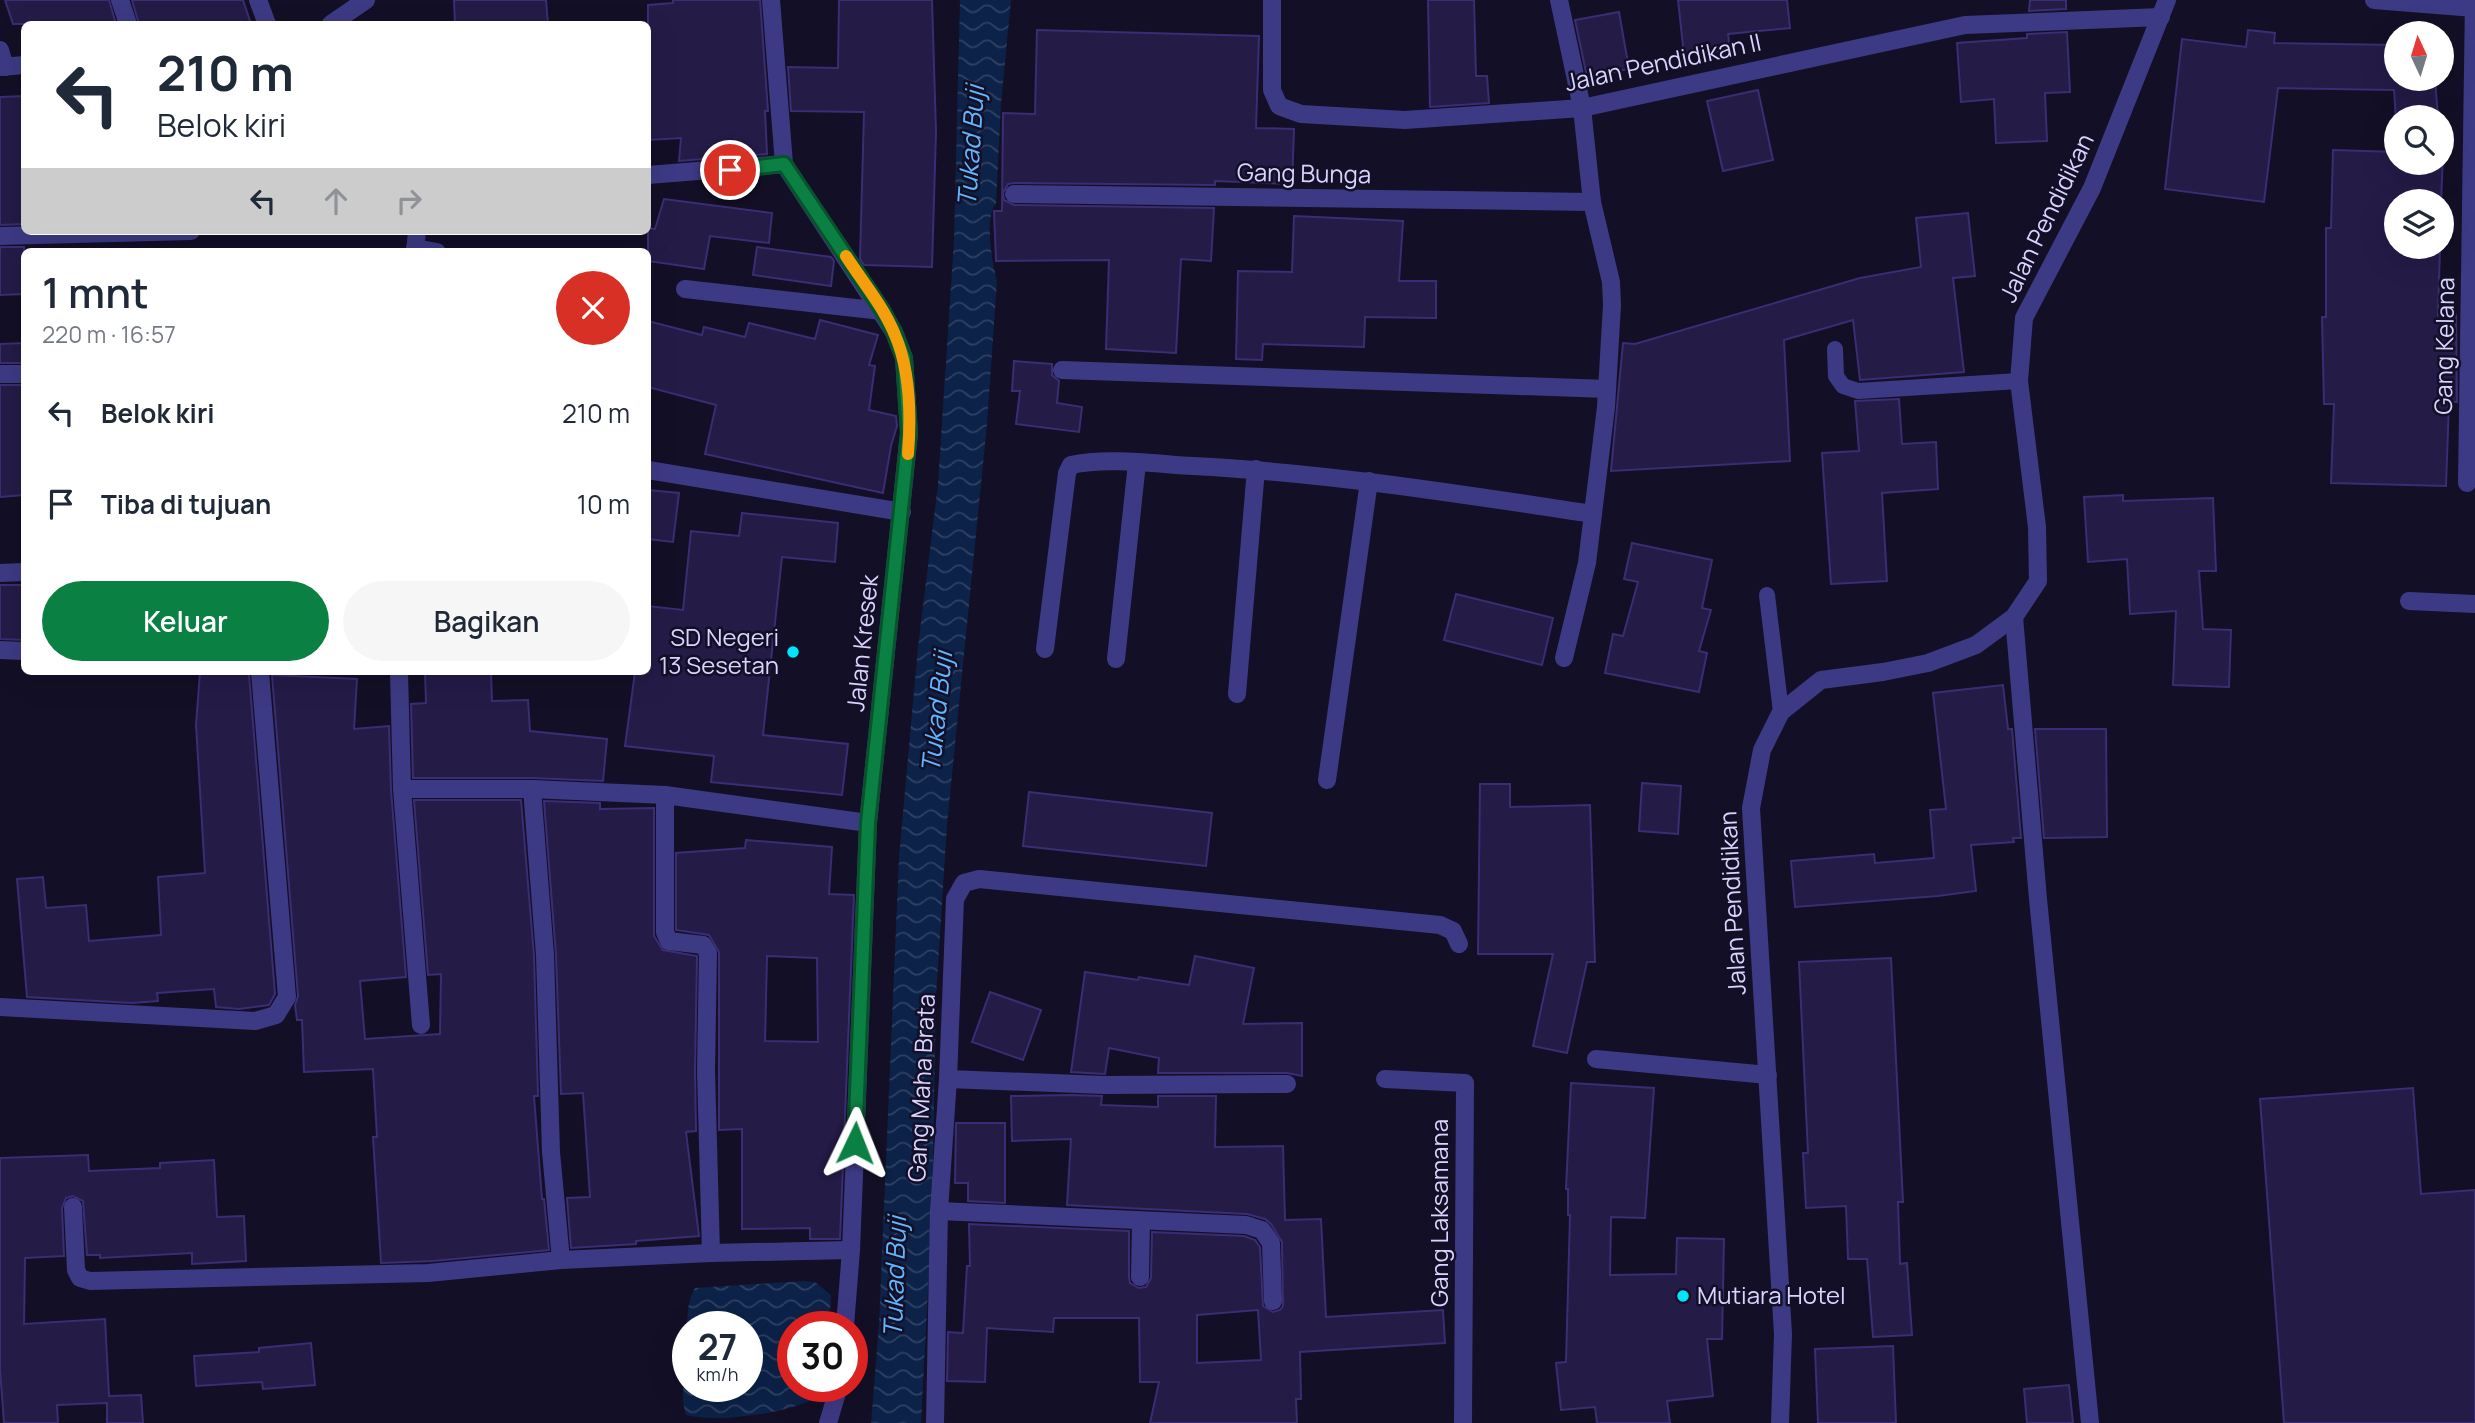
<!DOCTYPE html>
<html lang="id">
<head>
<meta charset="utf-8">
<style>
	:root { --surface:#fff; --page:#f6f6f7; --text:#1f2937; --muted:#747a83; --accent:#0b8043 }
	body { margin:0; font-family:Manrope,sans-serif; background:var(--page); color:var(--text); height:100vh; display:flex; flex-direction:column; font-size:26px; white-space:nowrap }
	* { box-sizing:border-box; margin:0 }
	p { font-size:23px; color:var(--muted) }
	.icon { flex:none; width:38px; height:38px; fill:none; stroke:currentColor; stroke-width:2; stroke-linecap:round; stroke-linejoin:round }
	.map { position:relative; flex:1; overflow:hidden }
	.details { position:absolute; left:21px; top:248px; width:630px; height:427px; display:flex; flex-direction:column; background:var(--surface); border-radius:10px; box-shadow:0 7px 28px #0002 }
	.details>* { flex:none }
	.banner { position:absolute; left:21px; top:21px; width:630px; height:214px; border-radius:10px; box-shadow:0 7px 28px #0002; background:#fff; color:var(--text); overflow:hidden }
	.needle { width:46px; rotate:356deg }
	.controls { position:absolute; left:2384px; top:21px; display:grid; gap:14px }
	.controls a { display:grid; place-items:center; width:70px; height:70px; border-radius:50%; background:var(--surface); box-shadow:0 7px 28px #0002; font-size:35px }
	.speed { position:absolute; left:672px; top:1311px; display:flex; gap:14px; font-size:35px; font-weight:700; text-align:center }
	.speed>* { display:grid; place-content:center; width:91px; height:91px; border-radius:50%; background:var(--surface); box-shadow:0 7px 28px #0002; line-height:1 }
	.speed small { font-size:18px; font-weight:400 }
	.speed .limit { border:10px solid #d22; background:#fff; color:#111 }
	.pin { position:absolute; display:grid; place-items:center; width:60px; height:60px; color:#fff; margin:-30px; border:4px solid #fff; border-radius:50%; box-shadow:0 2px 7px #0007 }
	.me { position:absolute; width:77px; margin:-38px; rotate:2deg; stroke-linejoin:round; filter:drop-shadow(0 0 5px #0008) }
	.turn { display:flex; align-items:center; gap:24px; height:147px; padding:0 21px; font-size:32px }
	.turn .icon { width:91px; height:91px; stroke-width:2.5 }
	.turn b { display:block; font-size:49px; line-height:60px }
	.lanes { display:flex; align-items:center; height:66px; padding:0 21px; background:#0003; justify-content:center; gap:35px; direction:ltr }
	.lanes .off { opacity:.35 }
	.round { display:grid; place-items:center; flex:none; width:74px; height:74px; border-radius:37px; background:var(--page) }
	.headline { display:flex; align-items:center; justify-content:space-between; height:119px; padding:0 21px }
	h1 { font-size:42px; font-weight:600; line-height:52px }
	.action { display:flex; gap:14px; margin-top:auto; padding:14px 21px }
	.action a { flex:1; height:80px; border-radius:42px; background:var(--accent); color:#fff; font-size:28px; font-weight:600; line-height:80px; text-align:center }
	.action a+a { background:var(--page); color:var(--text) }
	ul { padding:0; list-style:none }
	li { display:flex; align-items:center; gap:21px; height:91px; padding:0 21px }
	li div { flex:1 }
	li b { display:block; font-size:26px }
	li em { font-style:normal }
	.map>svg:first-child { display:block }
	.water { fill:url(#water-waves); fill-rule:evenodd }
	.building { fill:#241b47; stroke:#3b2d73; stroke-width:2; fill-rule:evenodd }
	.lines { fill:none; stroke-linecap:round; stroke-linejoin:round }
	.lane { stroke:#3d3a85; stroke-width:16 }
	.street { stroke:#3d3a85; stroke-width:18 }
	.route-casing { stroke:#07532c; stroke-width:18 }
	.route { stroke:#0b8043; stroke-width:12 }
	.slow { stroke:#f59e0b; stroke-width:12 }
	.poi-dot { fill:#00e5ff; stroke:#130f26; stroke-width:2.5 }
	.labels { text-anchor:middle; stroke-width:5; stroke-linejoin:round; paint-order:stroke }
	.street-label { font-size:24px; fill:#d9d4ff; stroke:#130f26 }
	.poi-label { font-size:24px; fill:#d9d4ff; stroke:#130f26; text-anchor:end }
	.water-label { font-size:26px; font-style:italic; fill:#62b6ff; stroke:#130f26 }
</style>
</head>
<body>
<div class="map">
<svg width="2475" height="1423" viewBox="0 0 2475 1423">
	<defs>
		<pattern id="water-waves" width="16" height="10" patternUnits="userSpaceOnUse" patternTransform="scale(1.75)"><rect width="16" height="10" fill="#0c2248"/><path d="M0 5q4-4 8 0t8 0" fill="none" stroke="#2f4163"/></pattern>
	</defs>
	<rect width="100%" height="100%" fill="#130f26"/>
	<g class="water">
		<path d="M 960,0 L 1011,0 L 1001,104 L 996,203 C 984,219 992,262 997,281 L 987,424 L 947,825 L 936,996 L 932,1213 L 921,1423 L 871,1423 L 879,1324 L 899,857 L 918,647 L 938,484 L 954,240 Z"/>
		<path d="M 804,1281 L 815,1282 L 831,1295 L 829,1326 L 793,1326 L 793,1386 L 820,1386 L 812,1400 C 782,1414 717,1423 686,1415 C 679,1394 686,1379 687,1359 C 689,1336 683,1308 695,1288 ZM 688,1326 L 747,1326 L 747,1386 L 688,1386 Z"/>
	</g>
	<g class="building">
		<path d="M 5,0 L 109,0 L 116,24 L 13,24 Z"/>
		<path d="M 132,0 L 243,0 L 251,24 L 139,24 Z"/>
		<path d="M 454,0 L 546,0 L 548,24 L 455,24 Z"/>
		<path d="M 673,0 L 760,0 L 768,111 L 765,111 L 767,154 L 679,161 L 681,138 L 648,140 L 648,5 L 673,3 Z"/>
		<path d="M 839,0 L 932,0 L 936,132 L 932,267 L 864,265 L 860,259 L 864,112 L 791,111 L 788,67 L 838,68 Z"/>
		<path d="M 1428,0 L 1474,0 L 1476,76 L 1487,76 L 1489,103 L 1430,107 Z"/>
		<path d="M 1678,0 L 1787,0 L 1790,28 L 1728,34 L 1730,50 L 1684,55 Z"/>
		<path d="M 2030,0 L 2066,0 L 2066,9 L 2029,11 Z"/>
		<path d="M 1619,12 L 1629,69 L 1587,77 L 1575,20 Z"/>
		<path d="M 1037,30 L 1259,36 L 1256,128 L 1294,129 L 1292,184 L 1215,181 L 1215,185 L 1014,183 L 1008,184 L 1003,193 L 1004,200 L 1014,205 L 1214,208 L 1211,261 L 1181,259 L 1176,353 L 1106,349 L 1109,260 L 996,261 L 994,211 L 1002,211 L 1003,113 L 1035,114 Z"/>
		<path d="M 2248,30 L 2275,33 L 2274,43 L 2396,45 L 2396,79 L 2435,79 L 2438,117 L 2396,119 L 2394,90 L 2278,88 L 2264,202 L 2165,189 L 2182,39 L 2246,47 Z"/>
		<path d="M 2067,32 L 2070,92 L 2045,93 L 2047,141 L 1996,143 L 1994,99 L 1961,102 L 1957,43 L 2027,38 L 2027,34 Z"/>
		<path d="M 1758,90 L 1773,160 L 1723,171 L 1707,101 Z"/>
		<path d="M 24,96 L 24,224 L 0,225 L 0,97 Z"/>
		<path d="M 2333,150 L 2396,152 L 2396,163 L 2441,163 L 2443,153 L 2441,204 L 2441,201 L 2396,201 L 2396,247 L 2440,247 L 2438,315 L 2456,315 L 2457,402 L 2449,402 L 2446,486 L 2331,483 L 2334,404 L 2324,404 L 2322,317 L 2326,317 L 2326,228 L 2331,228 Z"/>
		<path d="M 664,199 L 772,213 L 769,243 L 710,236 L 704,269 L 648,261 L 648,228 L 655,229 Z"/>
		<path d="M 1968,213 L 1975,276 L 1953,278 L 1964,372 L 1860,380 L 1853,320 L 1784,340 L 1790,461 L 1611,471 L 1623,343 L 1635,344 L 1860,278 L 1921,267 L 1916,218 Z"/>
		<path d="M 1294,216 L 1403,221 L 1399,281 L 1436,281 L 1436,318 L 1365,317 L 1364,347 L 1263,344 L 1262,360 L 1236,359 L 1238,271 L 1292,272 Z"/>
		<path d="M 0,247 L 24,247 L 24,294 L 0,295 Z"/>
		<path d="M 757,247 L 831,257 L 834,261 L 831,286 L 753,275 Z"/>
		<path d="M 820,320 L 878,335 L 869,365 L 875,366 L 869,410 L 896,416 L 897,426 L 891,446 L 883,493 L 705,454 L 716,405 L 648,387 L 648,321 L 702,335 L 704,327 L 745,337 L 749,323 L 815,339 Z"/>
		<path d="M 24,343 L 24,363 L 0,363 L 0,344 Z"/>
		<path d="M 1014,361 L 1052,364 L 1052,375 L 1059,381 L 1057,403 L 1082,407 L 1079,432 L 1016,424 L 1020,391 L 1012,391 Z"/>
		<path d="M 0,385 L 24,385 L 24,495 L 0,497 Z"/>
		<path d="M 1899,399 L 1902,444 L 1936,442 L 1938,489 L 1882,493 L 1887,581 L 1831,584 L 1822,453 L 1859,451 L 1855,401 Z"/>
		<path d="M 648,490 L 679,493 L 673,542 L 648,539 Z"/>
		<path d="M 2123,495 L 2123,501 L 2213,498 L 2216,571 L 2199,571 L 2203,629 L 2231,630 L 2229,687 L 2173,685 L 2176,611 L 2130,614 L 2127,559 L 2088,562 L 2084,497 Z"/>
		<path d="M 742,513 L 838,523 L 835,562 L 782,557 L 763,735 L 848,744 L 842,795 L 711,782 L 714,756 L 625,746 L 635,672 L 648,672 L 648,606 L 683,610 L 691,531 L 739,536 Z"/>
		<path d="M 1632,543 L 1712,560 L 1702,608 L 1711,610 L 1699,651 L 1707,653 L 1699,692 L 1605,673 L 1613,634 L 1623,636 L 1638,582 L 1624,579 Z"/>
		<path d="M 0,585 L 24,585 L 24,640 L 0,639 Z"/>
		<path d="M 1456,594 L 1553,618 L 1542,665 L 1444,640 Z"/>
		<path d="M 200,672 L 249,674 L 275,994 L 269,1005 L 239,1009 L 216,1007 L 214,989 L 157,993 L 158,1001 L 132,1003 L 27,997 L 17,879 L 43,877 L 46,908 L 86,905 L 89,941 L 161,935 L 158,877 L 205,873 L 196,725 Z"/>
		<path d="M 425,672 L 491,672 L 492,701 L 528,700 L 530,731 L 607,739 L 603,781 L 533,778 L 413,778 L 411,704 L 426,703 Z"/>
		<path d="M 272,675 L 357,679 L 354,729 L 389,726 L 391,790 L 406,977 L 360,981 L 365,1039 L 440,1034 L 441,974 L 428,975 L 414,800 L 521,800 L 534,956 L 538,1096 L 534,1096 L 542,1199 L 544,1199 L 549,1250 L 433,1261 L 381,1263 L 373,1137 L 377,1137 L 373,1069 L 304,1072 L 302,1020 L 297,1020 L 295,1005 L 298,996 Z"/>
		<path d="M 2003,685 L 2008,729 L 2012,729 L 2021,838 L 2013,838 L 2014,842 L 1971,845 L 1976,891 L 1938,896 L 1795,907 L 1791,861 L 1874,854 L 1875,863 L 1934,858 L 1930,810 L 1946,809 L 1933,693 Z"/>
		<path d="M 2035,729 L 2106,729 L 2107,837 L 2044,838 Z"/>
		<path d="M 1642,783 L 1681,786 L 1678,834 L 1639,831 Z"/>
		<path d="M 1480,784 L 1510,784 L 1510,807 L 1590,805 L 1595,962 L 1587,962 L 1567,1053 L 1533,1046 L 1553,954 L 1478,954 Z"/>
		<path d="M 1029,792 L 1212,813 L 1206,866 L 1023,846 Z"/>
		<path d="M 544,801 L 600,803 L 600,809 L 654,808 L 654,936 L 663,950 L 697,956 L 695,1071 L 696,1131 L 686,1132 L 699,1236 L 636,1241 L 636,1244 L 571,1248 L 567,1198 L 590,1197 L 583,1093 L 561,1094 L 556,955 Z"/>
		<path d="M 746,840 L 832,847 L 829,894 L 854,895 L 840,1239 L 810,1239 L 810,1228 L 742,1229 L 742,1129 L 719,1130 L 719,952 L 709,935 L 676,930 L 676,853 L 745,848 ZM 767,956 L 817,958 L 818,1042 L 765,1041 Z"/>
		<path d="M 1195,956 L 1254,968 L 1243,1024 L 1302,1023 L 1302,1076 L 1287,1073 L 1158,1073 L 1159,1058 L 1109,1048 L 1105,1074 L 1071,1072 L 1085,972 L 1138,980 L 1139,977 L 1189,985 Z"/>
		<path d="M 1891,958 L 1903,1202 L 1898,1202 L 1900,1264 L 1907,1263 L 1912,1335 L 1873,1337 L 1867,1259 L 1848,1259 L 1846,1206 L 1806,1208 L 1803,1153 L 1808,1153 L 1799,962 Z"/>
		<path d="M 990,992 L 1041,1010 L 1023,1060 L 972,1042 Z"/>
		<path d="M 1571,1083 L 1654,1088 L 1645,1218 L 1611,1217 L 1610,1275 L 1676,1274 L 1677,1238 L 1724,1239 L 1722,1339 L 1707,1339 L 1713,1396 L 1667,1401 L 1670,1423 L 1597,1423 L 1595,1407 L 1561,1410 L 1556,1363 L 1566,1362 L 1570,1215 L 1568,1215 L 1568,1189 L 1566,1189 Z"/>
		<path d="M 2413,1088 L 2421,1194 L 2475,1190 L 2475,1423 L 2284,1423 L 2260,1099 Z"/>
		<path d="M 1072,1095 L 1102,1096 L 1101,1105 L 1158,1107 L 1158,1096 L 1216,1096 L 1215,1147 L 1283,1146 L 1285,1220 L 1321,1219 L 1326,1317 L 1443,1310 L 1445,1343 L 1300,1352 L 1301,1399 L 1296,1399 L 1297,1423 L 1150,1423 L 1159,1382 L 1140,1382 L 1139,1318 L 1054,1318 L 1053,1332 L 987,1328 L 985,1382 L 947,1381 L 948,1332 L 963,1333 L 967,1266 L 970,1266 L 969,1224 L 1129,1231 L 1129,1277 L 1130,1283 L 1139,1288 L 1146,1287 L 1151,1278 L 1152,1232 L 1244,1236 L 1255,1240 L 1260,1247 L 1263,1306 L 1273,1312 L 1280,1310 L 1283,1306 L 1282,1242 L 1271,1224 L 1265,1219 L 1247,1214 L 1067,1205 L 1071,1139 L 1012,1141 L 1011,1096 ZM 1258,1310 L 1261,1360 L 1197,1363 L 1197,1315 Z"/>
		<path d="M 956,1123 L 1005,1123 L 1005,1203 L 968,1201 L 968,1183 L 955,1183 Z"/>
		<path d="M 88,1155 L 89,1171 L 160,1168 L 160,1163 L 214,1160 L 217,1217 L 244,1216 L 246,1261 L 192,1264 L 192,1253 L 100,1258 L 100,1255 L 87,1255 L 83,1201 L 73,1196 L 66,1198 L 62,1208 L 64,1256 L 25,1258 L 24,1324 L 105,1319 L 109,1396 L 141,1395 L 143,1423 L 107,1423 L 107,1403 L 57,1405 L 58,1423 L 4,1423 L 0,1369 L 0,1158 Z"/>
		<path d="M 311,1343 L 315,1385 L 263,1389 L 262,1382 L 196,1386 L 194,1356 L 259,1352 L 259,1348 Z"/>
		<path d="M 1893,1346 L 1896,1423 L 1818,1423 L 1815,1349 Z"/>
		<path d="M 2069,1385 L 2073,1423 L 2027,1423 L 2024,1389 Z"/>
	</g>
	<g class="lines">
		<g class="lane">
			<path d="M 1835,349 L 1836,376 L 1843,386 L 1858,391 L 2019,381"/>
			<path d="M 1767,595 L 1781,712"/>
		</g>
		<g class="street">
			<path d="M 120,0 L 128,24"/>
			<path d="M 258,0 L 267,24"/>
			<path d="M 771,0 L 784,164 L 894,332 L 904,358 L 909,433 L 868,823 L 851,1250 L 845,1326"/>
			<path d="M 1272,0 L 1272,90 L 1279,106 L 1301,114 L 1405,120 L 1582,108 L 1965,25 L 2161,17"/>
			<path d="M 1559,0 L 1582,108 L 1592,202 L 1611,282 L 1612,305 L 1606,407 L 1587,563 L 1564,658"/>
			<path d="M 2374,0 L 2474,8"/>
			<path d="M 331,24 L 366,0"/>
			<path d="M 0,50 L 5,67"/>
			<path d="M 0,67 L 24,65"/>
			<path d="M 648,175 L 784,164"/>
			<path d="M 1014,194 L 1592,202"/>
			<path d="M 0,236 L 191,231"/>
			<path d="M 415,248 L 437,252"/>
			<path d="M 415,252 L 417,231"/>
			<path d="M 685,289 L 882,311"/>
			<path d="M 1062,370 L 1607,389"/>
			<path d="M 0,374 L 24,374"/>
			<path d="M 648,470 L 902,512"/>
			<path d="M 2467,483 L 2474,0"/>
			<path d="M 0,573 L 24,572"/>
			<path d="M 2409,601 L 2475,604"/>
			<path d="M 2014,617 L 2038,899 L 2090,1423"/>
			<path d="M 1045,649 L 1067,473 L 1071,465 C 1106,457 1157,464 1193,466 C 1328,473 1460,494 1593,514"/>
			<path d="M 0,650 L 24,651"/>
			<path d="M 1116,659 L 1137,463"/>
			<path d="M 399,672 L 402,789 L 421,1025"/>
			<path d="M 1237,694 L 1256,469"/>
			<path d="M 1327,780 L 1369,481"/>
			<path d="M 402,789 L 532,789 L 665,795 L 868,823"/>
			<path d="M 532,789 L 545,955 L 551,1152 L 561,1260"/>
			<path d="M 665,795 L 665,932 L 669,941 L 703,945 L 708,953 L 706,1071 L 711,1253"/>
			<path d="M 0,1007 L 255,1021 L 276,1015 L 287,997 L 260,672"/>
			<path d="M 1596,1059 L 1768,1075"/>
			<path d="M 948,1079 L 1104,1085 L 1287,1084"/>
			<path d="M 1385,1079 L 1465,1083 L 1463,1423"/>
			<path d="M 73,1207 L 76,1270 L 80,1278 L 90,1281 L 428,1273 L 561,1260 L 711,1253 L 851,1250"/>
			<path d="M 939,1211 L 1246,1225 L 1262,1230 L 1271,1243 L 1273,1301"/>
			<path d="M 1140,1277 L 1141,1222"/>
			<path d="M 828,1423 L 839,1386"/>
			<path d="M 935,1423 L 939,1211 L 948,1079 L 955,899 L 964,883 L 979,879 L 1440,925 L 1453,931 L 1459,944"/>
			<path d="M 1780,1423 L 1783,1334 L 1751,808 L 1762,750 L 1781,712 L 1821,680 L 1883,672 L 1928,663 L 1976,645 L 2014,617 L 2038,581 L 2037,527 L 2019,381 L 2024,318 L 2092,188 L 2167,0"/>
		</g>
	</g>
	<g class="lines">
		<g class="route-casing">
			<path id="route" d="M 730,170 L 784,164 L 882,310 L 894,332 L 904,358 L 909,433 L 868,823 L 855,1143"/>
		</g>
		<use href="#route" class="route"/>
		<path class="slow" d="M 846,256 C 862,281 884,307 895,335 C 910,370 911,416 908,454"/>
	</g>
	<g class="poi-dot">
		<circle cx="793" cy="652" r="7"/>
		<circle cx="1683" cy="1296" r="7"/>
	</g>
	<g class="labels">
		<g class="street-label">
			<text transform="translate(1663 63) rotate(-12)" y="8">Jalan Pendidikan II</text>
			<text transform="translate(1304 174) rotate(1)" y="8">Gang Bunga</text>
			<text transform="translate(2047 218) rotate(-64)" y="8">Jalan Pendidikan</text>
			<text transform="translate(2445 346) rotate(-89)" y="8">Gang Kelana</text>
			<text transform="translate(863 643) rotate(-84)" y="8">Jalan Kresek</text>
			<text transform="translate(1733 903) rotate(-93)" y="8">Jalan Pendidikan</text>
			<text transform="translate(922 1088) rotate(-87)" y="8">Gang Maha Brata</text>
			<text transform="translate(1440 1213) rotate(-90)" y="8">Gang Laksamana</text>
		</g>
		<g class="poi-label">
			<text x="779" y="646">SD Negeri<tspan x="779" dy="28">13 Sesetan</tspan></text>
			<text x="1697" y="1304" text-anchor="start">Mutiara Hotel</text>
		</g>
		<g class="water-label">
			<text transform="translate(971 146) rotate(-86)" y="9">Tukad Buji</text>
			<text transform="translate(937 712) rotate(-84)" y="9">Tukad Buji</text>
			<text transform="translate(895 1277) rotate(-88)" y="9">Tukad Buji</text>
		</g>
	</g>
</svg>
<div class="controls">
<a><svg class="needle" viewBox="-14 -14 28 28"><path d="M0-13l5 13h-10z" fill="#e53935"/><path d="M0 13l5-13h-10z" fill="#747a83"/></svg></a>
<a><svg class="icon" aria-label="search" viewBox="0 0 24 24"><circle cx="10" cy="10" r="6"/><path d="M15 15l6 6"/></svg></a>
<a><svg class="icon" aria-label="layers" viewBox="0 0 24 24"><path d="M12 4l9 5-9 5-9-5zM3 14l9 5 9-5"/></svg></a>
</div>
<div class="speed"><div>27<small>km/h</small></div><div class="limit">30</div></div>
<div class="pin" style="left:730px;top:170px;background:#d93025"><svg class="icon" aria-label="arrive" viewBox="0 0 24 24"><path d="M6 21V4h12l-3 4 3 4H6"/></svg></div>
<svg class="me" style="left:855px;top:1143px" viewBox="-20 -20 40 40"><path d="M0-17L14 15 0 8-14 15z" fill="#0b8043" stroke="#fff" stroke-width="4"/></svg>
<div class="banner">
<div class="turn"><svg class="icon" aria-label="left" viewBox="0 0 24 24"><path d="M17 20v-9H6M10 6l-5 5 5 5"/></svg><div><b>210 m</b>Belok kiri</div></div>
<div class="lanes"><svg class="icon" aria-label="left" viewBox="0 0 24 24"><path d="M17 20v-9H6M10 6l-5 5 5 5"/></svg><svg class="icon off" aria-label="ahead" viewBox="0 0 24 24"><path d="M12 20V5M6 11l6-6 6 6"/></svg><svg class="icon off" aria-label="right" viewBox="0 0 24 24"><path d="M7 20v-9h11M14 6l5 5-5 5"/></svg></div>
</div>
<section class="details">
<div class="headline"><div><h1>1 mnt</h1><p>220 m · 16:57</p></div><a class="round" style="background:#d93025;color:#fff"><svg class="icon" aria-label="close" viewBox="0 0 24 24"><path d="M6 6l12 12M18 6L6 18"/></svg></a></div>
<ul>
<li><svg class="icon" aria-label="left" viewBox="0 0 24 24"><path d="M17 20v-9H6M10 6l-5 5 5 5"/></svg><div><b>Belok kiri</b></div><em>210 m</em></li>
<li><svg class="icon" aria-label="arrive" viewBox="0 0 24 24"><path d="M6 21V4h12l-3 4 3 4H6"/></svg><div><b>Tiba di tujuan</b></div><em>10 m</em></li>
</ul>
<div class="action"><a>Keluar</a><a>Bagikan</a></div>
</section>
</div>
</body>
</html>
